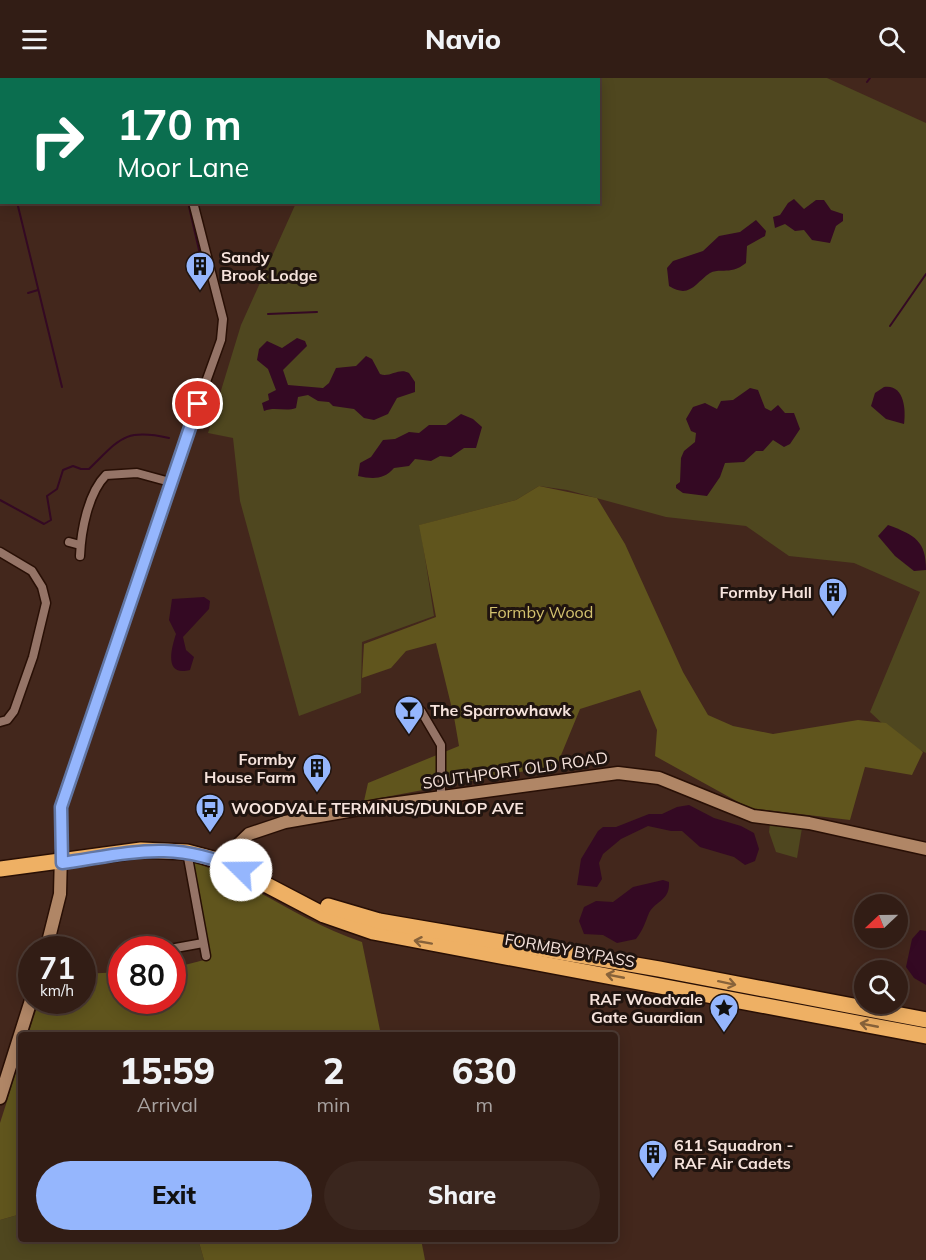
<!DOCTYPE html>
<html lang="en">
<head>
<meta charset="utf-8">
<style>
	:root { --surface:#321d15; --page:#3a261e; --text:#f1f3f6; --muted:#a8a2a0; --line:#4d3b34; --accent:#95b6fd }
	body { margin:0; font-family:Mulish,sans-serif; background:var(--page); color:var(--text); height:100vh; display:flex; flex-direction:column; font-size:22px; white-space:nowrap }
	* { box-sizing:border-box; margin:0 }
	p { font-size:20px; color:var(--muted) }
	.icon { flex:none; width:33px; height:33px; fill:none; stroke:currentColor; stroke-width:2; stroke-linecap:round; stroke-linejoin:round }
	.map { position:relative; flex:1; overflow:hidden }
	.panel { position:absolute; left:18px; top:954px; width:600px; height:210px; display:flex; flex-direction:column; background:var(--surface); border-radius:6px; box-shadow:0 3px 15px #0003,0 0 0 2px var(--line) }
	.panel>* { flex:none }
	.top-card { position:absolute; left:0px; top:0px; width:600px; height:126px; box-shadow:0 3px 15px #0003,0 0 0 2px var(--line); background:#0b6e4f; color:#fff; overflow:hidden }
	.needle { width:39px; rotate:248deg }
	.tools { position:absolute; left:854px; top:816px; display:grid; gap:12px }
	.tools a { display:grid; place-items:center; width:54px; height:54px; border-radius:50%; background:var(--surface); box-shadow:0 3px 15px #0003,0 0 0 2px var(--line); font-size:30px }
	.speed { position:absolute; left:18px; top:858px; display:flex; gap:12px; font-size:30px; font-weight:700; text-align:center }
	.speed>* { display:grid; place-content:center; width:78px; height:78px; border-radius:50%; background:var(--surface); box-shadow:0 3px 15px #0003,0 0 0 2px var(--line); line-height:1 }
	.speed small { font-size:15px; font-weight:400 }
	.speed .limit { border:9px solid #d22; background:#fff; color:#111 }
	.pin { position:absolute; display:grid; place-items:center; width:51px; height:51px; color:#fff; margin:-26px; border:3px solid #fff; border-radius:50%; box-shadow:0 2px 6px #0007 }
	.me { position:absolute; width:66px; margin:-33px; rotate:292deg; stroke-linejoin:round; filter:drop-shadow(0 0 4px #0008) }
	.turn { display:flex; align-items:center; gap:21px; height:126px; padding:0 18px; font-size:27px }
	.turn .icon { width:78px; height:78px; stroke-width:2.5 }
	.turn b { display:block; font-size:42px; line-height:51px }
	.eta { display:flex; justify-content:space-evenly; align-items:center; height:102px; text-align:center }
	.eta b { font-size:36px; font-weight:800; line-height:42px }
	.action { display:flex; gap:12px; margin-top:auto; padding:12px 18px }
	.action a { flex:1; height:69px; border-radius:36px; background:var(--accent); color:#111; font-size:24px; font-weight:800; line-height:69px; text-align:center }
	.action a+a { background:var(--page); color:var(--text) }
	header { display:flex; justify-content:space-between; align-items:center; height:78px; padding:0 18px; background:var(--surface); font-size:27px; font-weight:800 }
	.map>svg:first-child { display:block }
	.green { fill:#4f471f }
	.forest { fill:#60551d }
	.water { fill:#340923 }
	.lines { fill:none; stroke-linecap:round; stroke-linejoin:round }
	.stream { stroke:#340923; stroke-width:2 }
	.street-casing { stroke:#280f05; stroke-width:11 }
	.secondary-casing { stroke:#280f05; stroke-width:15 }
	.highway-casing { stroke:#280f05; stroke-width:18 }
	.street { stroke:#957467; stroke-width:8 }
	.secondary { stroke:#b08666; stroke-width:12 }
	.highway { stroke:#eeb064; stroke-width:15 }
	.oneway { stroke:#87623a }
	.route-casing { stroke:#6176a4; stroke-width:15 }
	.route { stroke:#95b6fd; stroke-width:10 }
	.labels { text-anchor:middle; stroke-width:6; stroke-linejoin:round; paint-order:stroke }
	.poi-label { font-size:16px; font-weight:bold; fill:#f6e3dc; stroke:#20140f; text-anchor:start }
	.park-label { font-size:16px; fill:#d4c26f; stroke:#20140f }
	.street-label { font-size:16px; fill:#f6e3dc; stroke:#20140f }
</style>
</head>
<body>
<header><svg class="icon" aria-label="menu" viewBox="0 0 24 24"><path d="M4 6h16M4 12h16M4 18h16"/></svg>Navio<svg class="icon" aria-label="search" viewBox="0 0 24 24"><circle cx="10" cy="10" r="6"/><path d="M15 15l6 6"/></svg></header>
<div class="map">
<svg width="926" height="1182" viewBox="0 0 926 1182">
	<rect width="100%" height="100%" fill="#43271c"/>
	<g class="green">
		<path d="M 361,0 L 827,0 L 926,45 L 926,675 L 900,662 L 870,634 L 920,514 L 854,485 L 789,478 L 746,448 L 666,439 L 567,412 L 539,408 L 516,422 L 420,447 L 434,538 L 362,564 L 361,615 L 299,638 L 240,423 L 233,360 L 208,355 L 241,247 L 296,125 L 598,124 L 598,2 Z"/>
		<path d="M 770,745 L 802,750 L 797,780 L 776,774 L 769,754 Z"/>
		<path d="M 21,1136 L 21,1161 L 198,1161 L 204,1182 L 0,1182 L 0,1142 Z"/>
	</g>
	<g class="forest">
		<path d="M 539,408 L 597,420 L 625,466 L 683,594 L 708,637 L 733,648 L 773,656 L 858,642 L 886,645 L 923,674 L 912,697 L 865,689 L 850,742 L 749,730 L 655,678 L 657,652 L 640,612 L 580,631 L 557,687 L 364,723 L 368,705 L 459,668 L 454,639 L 436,565 L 406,573 L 391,590 L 362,600 L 364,566 L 436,539 L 419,447 L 516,422 Z"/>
		<path d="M 191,783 C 251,804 301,844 362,864 L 381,957 L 28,957 L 39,923 L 82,922 L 83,896 L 121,894 L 122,922 L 172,922 L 173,890 L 208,881 Z"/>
		<path d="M 21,979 L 21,1136 L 0,1142 L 0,1045 Z"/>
		<path d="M 198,1161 L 421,1161 L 425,1182 L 204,1182 Z"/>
	</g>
	<g class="water">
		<path d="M 794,121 L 804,131 L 816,122 L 824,122 L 831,132 L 843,136 L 843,143 L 836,148 L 830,165 L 812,162 L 804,152 L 795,153 L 785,146 L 775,150 L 773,139 L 780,137 L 788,125 Z"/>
		<path d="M 756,142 L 766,153 L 765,158 L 747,168 L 746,185 C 730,198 720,189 710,195 C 695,205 690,221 669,208 L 667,190 L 673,183 L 703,173 L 719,158 L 740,154 Z"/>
		<path d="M 297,260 L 305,263 L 307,268 L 283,292 L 288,307 L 323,310 L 329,305 L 336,290 L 356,288 L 366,278 L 372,281 L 380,296 C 390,300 399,289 409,295 L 415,304 L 415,314 L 397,320 L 388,336 L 374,342 L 364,340 L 354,331 L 333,328 L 329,324 L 318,323 L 308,317 L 298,319 L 296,330 C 285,334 275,328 264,333 L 262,325 L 269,322 L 268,316 L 276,312 L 268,291 L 257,282 L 259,271 L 267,263 L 282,270 Z"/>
		<path d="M 884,309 C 904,306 906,331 904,346 L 886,341 L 871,328 L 875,315 Z"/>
		<path d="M 750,310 L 758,312 L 765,330 L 771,333 L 778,327 L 785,335 L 794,335 L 800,351 L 790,366 L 784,369 L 773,362 L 763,373 L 756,373 L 744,384 L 725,385 L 720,399 L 707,418 L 683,415 L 676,410 L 676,407 L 680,404 L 681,380 L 684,373 L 695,364 L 696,355 L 691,353 L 686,341 L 693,329 L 705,325 L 717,331 L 721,323 L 733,322 Z"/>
		<path d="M 461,336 L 473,341 L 482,349 L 476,370 L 464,370 L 451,379 L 440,378 L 431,383 L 415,381 L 409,388 L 394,390 C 384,402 372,401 358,398 L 360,385 L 371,379 L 383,362 L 395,361 L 409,354 L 419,355 L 429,347 L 446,347 Z"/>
		<path d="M 888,447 C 915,457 926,463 926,492 L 914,493 L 895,478 L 878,458 Z"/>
		<path d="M 204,519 L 210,523 L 209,531 L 183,559 L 186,572 L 194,579 L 190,592 C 164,599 171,571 176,556 L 169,542 L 172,521 Z"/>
		<path d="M 689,727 L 714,740 L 741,748 L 754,755 L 759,771 L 755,783 L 745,787 L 734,779 L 700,769 L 682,753 L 671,753 L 648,748 L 621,761 L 603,776 L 599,785 L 602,801 L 597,809 L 577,807 L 581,781 L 598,753 L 603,749 L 616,749 L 649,736 L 662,736 L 677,729 Z"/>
		<path d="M 663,802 L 669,804 C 670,823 656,822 649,835 C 645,845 643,852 636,861 L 617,865 L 603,857 L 584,856 L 579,843 L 584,829 L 596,823 L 613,824 L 633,809 Z"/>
		<path d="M 920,852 L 926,853 L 926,907 L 914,900 L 906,889 L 912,861 Z"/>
	</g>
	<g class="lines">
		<g class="stream">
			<path d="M 78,0 L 79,2"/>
			<path d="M 253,0 L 254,2"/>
			<path d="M 867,4 L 870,0"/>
			<path d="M 17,124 L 62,309"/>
			<path d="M 188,124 L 202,185"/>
			<path d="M 0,126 L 4,124"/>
			<path d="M 28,215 L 38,212"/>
			<path d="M 268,236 L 317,234"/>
			<path d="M 890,248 L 926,196"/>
			<path d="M 0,422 L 44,446 L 51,442 L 47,418 L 57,411 L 63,392 L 73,388 L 81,391 L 89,391 C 120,361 124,350 169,360"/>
		</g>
		<g class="street-casing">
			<g id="street">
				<path d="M 83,0 L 83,2"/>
				<path d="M 69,464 L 80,467"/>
				<path d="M 0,474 L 32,493 L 42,509 L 46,525 L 33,579 L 14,633 L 7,642 L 0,644"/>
				<path d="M 80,478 C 81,453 88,415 106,397 L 137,395 L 170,404"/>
				<path d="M 421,633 L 441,667 L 441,720"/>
				<path d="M 187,774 L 206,878"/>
				<path d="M 61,775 L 61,729 L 170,404 L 221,262 L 223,241 L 193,124"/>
				<path d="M 170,871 L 203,865"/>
			</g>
		</g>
		<g class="secondary-casing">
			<g id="secondary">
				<path d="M 221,783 L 249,756 L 285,744 L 383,727 L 618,695 L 659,700 L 753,738 L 809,745 L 926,771"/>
				<path d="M 46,872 L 60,816 L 61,775"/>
				<path d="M 0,1020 L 32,919"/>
			</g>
		</g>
		<g class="highway-casing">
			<g id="highway">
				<path d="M 0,791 L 141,772 L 187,774 L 221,783 L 324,837 L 373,854 L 926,958"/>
				<path d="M 328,828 L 379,843 L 659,891 L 926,942"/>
			</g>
		</g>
		<use href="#street" class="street"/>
		<use href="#secondary" class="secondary"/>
		<use href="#highway" class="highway"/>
	</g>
	<defs><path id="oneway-shaft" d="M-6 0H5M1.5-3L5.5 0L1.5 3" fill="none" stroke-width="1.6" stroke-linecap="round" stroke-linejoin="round" transform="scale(1.5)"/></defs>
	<g class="oneway">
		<use href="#oneway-shaft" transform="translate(423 864) rotate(-170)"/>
		<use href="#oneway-shaft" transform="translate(615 898) rotate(-169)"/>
		<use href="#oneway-shaft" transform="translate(727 905) rotate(12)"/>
		<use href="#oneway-shaft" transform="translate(869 947) rotate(-169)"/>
	</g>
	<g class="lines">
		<g class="route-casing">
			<path id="route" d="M 198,326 L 61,729 L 62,785 C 131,775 173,761 241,792"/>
		</g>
		<use href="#route" class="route"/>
	</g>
	<defs>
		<g id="building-pin" transform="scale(1.5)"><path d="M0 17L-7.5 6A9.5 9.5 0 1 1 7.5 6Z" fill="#95b6fd" stroke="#20140f"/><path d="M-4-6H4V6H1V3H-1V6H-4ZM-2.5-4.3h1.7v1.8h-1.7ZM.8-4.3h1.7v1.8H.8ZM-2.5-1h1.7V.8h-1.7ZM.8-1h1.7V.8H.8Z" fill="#111"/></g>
		<g id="bar-pin" transform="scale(1.5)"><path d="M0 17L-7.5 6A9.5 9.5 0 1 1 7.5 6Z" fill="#95b6fd" stroke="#20140f"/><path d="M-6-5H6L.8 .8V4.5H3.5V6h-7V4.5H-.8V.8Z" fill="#111"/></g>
		<g id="bus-pin" transform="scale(1.5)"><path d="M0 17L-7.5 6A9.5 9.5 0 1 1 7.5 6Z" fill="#95b6fd" stroke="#20140f"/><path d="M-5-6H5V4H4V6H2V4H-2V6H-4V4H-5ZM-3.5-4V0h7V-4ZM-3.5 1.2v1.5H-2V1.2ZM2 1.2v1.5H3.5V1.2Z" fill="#111"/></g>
		<g id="sight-pin" transform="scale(1.5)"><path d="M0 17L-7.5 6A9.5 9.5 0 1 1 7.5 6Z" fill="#95b6fd" stroke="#20140f"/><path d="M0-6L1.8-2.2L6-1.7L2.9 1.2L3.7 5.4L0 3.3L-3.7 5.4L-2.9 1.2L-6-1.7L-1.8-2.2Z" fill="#111"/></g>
	</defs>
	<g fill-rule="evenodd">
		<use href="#building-pin" x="200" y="188"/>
		<use href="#building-pin" x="833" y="514"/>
		<use href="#bar-pin" x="409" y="632"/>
		<use href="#building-pin" x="317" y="690"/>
		<use href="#bus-pin" x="210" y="730"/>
		<use href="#sight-pin" x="724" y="930"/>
		<use href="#building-pin" x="653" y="1076"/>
	</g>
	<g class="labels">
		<g class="poi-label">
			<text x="221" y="185">Sandy<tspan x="221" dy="18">Brook Lodge</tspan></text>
			<text x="812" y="520" text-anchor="end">Formby Hall</text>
			<text x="430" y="638">The Sparrowhawk</text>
			<text x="296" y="687" text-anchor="end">Formby<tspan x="296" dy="18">House Farm</tspan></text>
			<text x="231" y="736">WOODVALE TERMINUS/DUNLOP AVE</text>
			<text x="703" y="927" text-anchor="end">RAF Woodvale<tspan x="703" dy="18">Gate Guardian</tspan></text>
			<text x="674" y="1073">611 Squadron -<tspan x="674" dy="18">RAF Air Cadets</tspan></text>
		</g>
		<g class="park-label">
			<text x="541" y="540">Formby Wood</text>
		</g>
		<g class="street-label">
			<text transform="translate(515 692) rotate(-8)" y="6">SOUTHPORT OLD ROAD</text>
			<text transform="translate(570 872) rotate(10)" y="6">FORMBY BYPASS</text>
		</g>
	</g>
</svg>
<div class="tools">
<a><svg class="needle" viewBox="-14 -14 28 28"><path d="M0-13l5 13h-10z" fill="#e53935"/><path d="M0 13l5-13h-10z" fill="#a8a2a0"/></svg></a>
<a><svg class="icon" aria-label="search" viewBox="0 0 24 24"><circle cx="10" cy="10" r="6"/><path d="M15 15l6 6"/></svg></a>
</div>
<div class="speed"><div>71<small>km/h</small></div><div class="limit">80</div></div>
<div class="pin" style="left:198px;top:326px;background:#d93025"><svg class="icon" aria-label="arrive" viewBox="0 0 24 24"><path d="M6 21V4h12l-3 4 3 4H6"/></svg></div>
<svg class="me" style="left:241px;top:792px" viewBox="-20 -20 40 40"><circle r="19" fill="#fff"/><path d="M0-13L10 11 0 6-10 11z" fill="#95b6fd"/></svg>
<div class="top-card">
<div class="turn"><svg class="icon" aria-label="right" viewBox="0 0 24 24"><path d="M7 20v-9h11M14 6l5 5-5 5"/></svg><div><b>170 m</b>Moor Lane</div></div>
</div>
<section class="panel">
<div class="eta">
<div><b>15:59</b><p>Arrival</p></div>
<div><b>2</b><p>min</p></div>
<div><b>630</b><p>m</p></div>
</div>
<div class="action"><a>Exit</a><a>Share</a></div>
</section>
</div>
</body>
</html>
